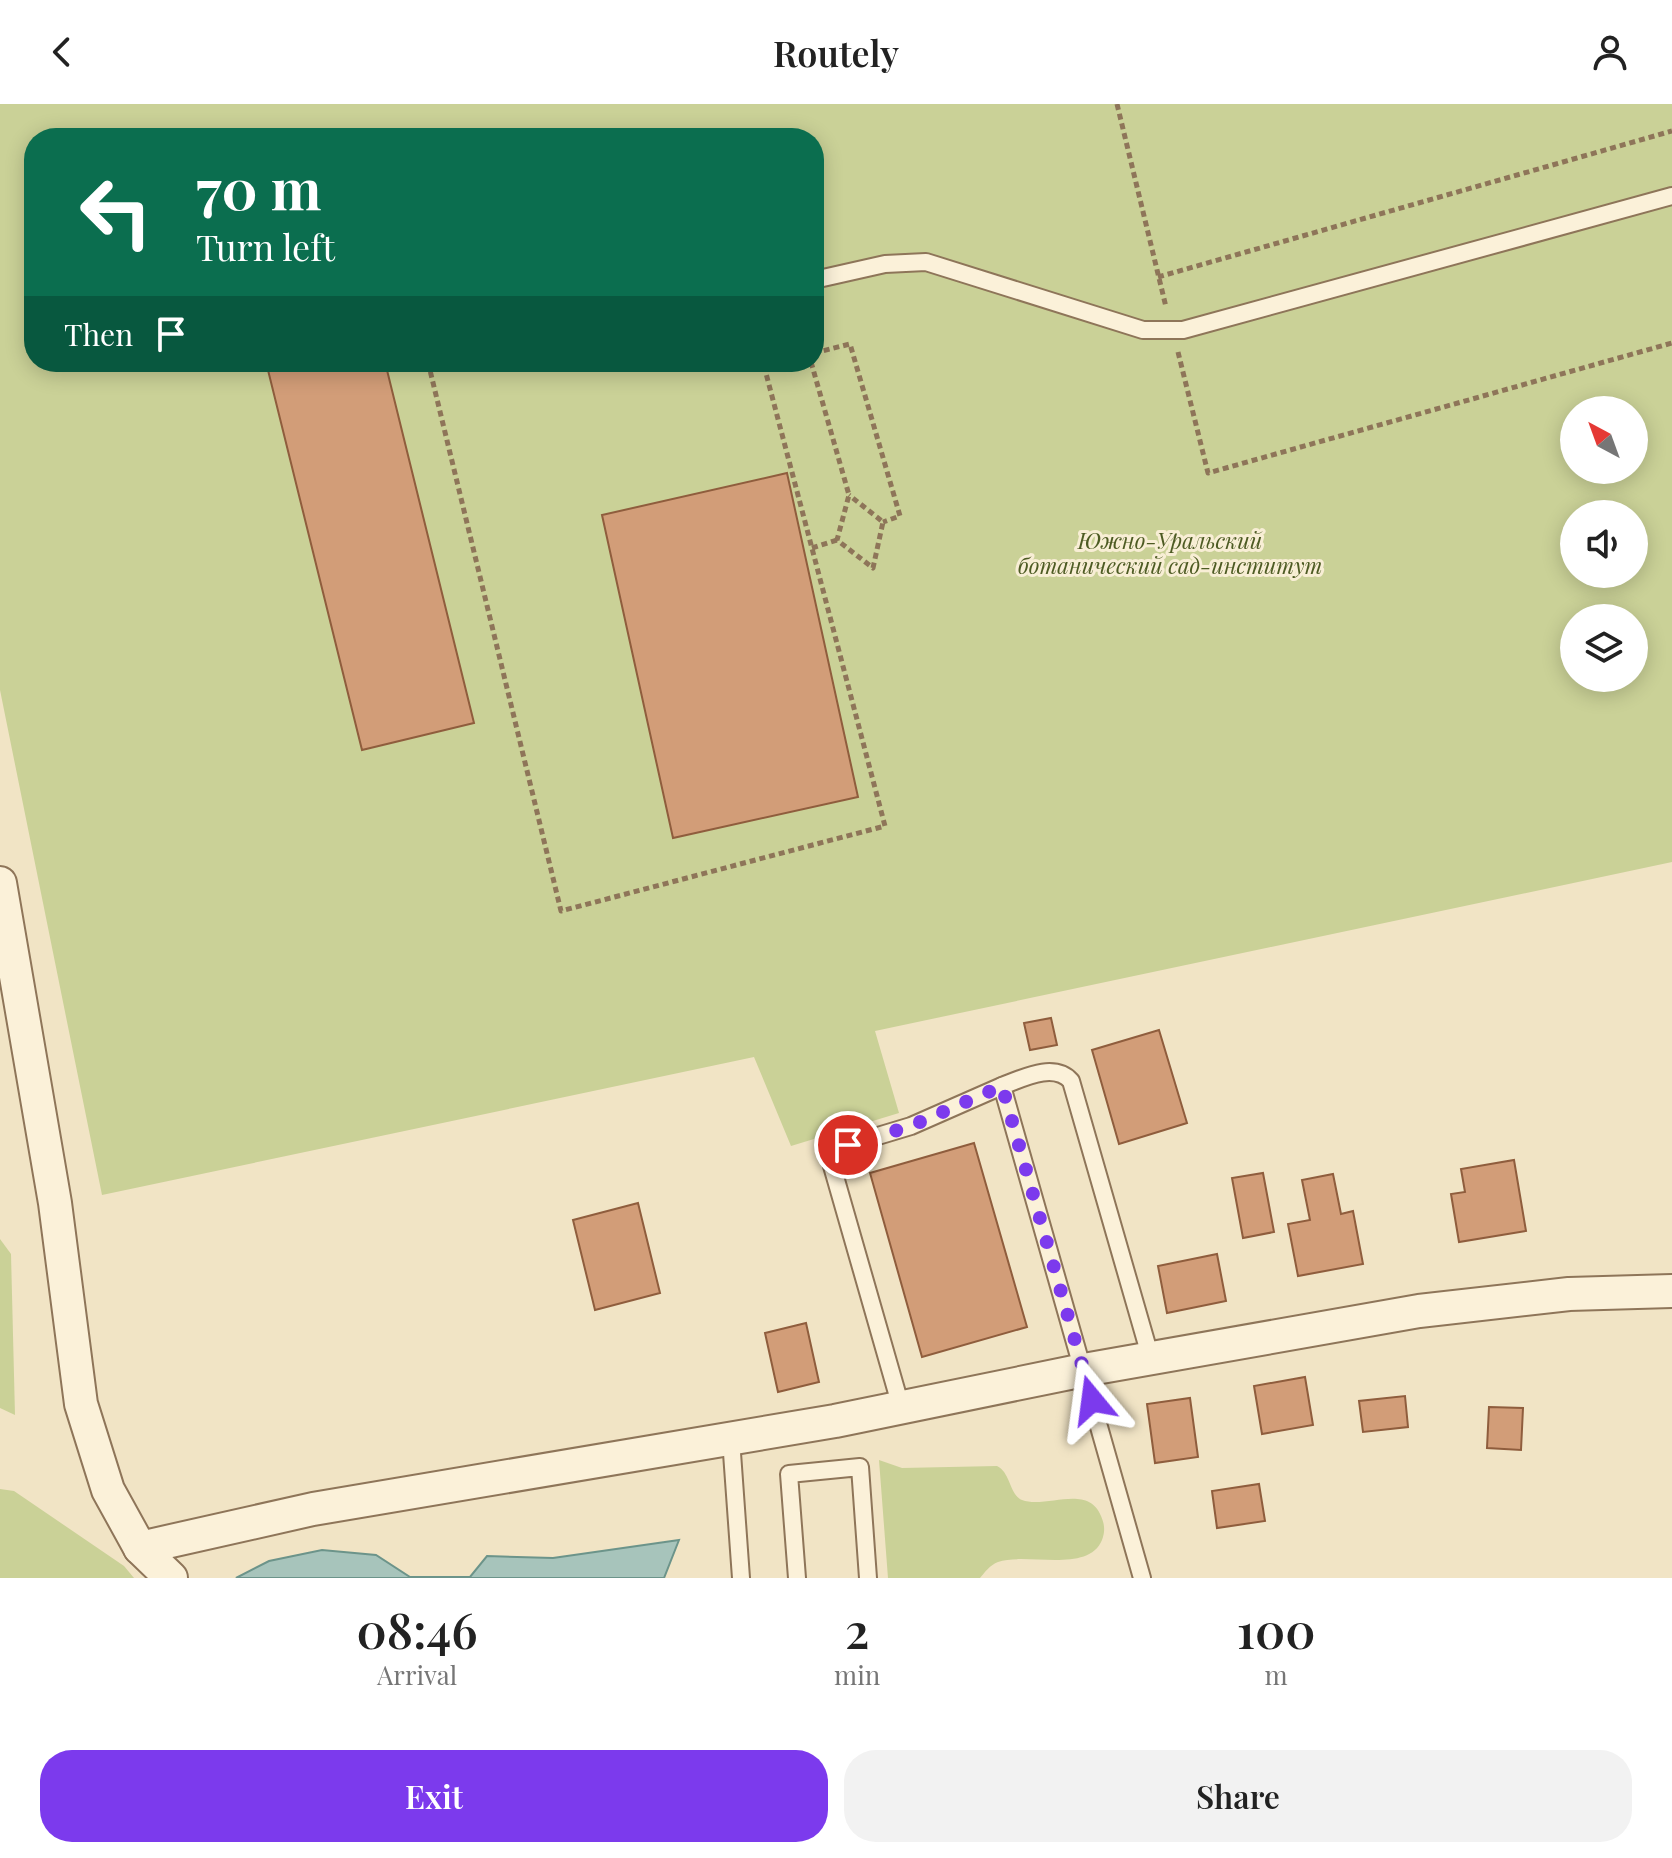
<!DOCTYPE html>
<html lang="en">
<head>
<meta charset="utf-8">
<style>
	:root { --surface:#fff; --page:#f2f2f2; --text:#222; --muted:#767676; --accent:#7c3aed }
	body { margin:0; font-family:"Playfair Display",serif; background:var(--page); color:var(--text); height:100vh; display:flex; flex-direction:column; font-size:30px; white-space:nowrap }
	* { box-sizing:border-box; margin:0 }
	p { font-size:26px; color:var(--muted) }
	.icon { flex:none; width:44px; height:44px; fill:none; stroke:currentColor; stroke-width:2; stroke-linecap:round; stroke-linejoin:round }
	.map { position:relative; height:1474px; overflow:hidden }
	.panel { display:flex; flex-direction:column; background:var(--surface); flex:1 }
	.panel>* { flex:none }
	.banner { position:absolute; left:24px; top:24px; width:800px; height:244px; border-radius:32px; box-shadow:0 4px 20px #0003; background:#0b6e4f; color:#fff; overflow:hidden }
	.needle { width:52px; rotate:319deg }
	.buttons { position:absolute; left:1560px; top:292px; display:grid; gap:16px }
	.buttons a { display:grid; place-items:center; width:88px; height:88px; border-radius:50%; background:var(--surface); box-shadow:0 4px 20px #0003; font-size:40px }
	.pin { position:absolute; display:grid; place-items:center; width:68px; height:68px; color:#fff; margin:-34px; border:4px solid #fff; border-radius:50%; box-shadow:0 2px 8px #0007 }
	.me { position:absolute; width:88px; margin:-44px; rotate:344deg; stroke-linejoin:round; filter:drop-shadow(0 0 6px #0008) }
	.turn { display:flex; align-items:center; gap:28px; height:168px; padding:0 40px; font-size:36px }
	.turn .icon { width:104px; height:104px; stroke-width:2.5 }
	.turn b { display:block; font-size:56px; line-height:68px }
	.then { display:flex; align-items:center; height:76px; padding:0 40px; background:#0003; gap:16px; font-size:30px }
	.eta { display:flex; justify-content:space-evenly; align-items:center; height:136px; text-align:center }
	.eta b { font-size:48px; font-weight:600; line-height:56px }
	.action { display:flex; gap:16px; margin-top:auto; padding:16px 40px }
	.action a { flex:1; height:92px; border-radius:32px; background:var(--accent); color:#fff; font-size:32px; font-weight:600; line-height:92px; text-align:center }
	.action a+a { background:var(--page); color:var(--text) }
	header { display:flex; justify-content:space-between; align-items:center; height:104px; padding:0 40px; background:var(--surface); font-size:36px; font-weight:600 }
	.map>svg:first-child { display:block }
	.green { fill:#cad197; fill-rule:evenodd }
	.water { fill:#a7c4bb; stroke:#6c948a; stroke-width:2 }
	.building { fill:#d29d78; stroke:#8f5d3d; stroke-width:2 }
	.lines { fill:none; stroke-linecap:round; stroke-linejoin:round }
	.lane-casing { stroke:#8e7559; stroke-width:20 }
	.street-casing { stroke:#8e7559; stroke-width:36 }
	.path { stroke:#8e7559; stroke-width:5; stroke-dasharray:6 4; stroke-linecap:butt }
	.lane { stroke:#fbf1d9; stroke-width:16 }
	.street { stroke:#fbf1d9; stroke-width:32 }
	.route { stroke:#7c3aed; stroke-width:14; stroke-dasharray:0 25.2 }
	.labels { text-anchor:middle; stroke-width:6; stroke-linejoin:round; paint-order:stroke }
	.park-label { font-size:22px; font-style:italic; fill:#4d5b23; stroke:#f8eed5 }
</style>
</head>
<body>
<header><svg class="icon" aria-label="back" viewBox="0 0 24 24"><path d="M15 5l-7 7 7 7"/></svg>Routely<svg class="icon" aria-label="person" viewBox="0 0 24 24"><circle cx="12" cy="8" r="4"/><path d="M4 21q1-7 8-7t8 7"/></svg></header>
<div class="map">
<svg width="1672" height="1474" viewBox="0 0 1672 1474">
	<rect width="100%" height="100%" fill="#f1e4c5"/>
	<g class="green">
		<path d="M 0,0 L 1672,0 L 1672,758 L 875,927 L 899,1009 L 791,1042 L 754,953 L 102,1091 L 0,586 ZM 34,34 L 814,34 L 814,258 L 34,258 ZM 1574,306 L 1634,306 L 1634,366 L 1574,366 ZM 1574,410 L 1634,410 L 1634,470 L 1574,470 ZM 1574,514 L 1634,514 L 1634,574 L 1574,574 Z"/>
		<path d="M 0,1135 L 11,1150 L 15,1311 L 0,1304 Z"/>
		<path d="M 879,1356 L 902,1364 L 997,1362 C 1011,1369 1009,1390 1022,1396 C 1046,1405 1088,1379 1101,1412 C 1105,1421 1105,1428 1102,1436 C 1088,1470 1026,1448 998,1458 C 990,1461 985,1468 980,1474 L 888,1474 Z"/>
		<path d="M 0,1385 L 14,1387 L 124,1462 L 134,1474 L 0,1474 Z"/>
	</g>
	<path class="water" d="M 679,1436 L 664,1474 L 236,1474 L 269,1457 L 322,1446 L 376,1451 L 410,1473 L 470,1473 L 487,1452 L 553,1454 Z"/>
	<g class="building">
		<path d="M 266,258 L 385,258 L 474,619 L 362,646 Z"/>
		<path d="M 787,369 L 858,693 L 673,734 L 602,411 Z"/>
		<path d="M 1051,914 L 1057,941 L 1030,946 L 1024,919 Z"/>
		<path d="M 1159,926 L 1187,1019 L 1119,1040 L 1092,946 Z"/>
		<path d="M 974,1039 L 1027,1223 L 922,1253 L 870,1069 Z"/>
		<path d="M 1514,1056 L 1526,1127 L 1459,1138 L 1451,1090 L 1465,1088 L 1461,1065 Z"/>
		<path d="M 1263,1069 L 1274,1128 L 1243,1134 L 1232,1074 Z"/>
		<path d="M 1333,1070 L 1341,1110 L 1353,1107 L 1363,1160 L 1298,1172 L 1288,1120 L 1310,1116 L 1302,1076 Z"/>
		<path d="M 638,1099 L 660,1189 L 595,1206 L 573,1116 Z"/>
		<path d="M 1217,1150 L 1226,1197 L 1167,1209 L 1158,1162 Z"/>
		<path d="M 806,1219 L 819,1278 L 778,1288 L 765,1229 Z"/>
		<path d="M 1305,1273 L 1313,1321 L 1262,1330 L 1254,1282 Z"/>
		<path d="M 1405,1292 L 1408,1323 L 1363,1328 L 1359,1297 Z"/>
		<path d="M 1190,1294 L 1198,1353 L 1155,1359 L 1147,1300 Z"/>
		<path d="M 1489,1303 L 1523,1304 L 1521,1346 L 1487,1344 Z"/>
		<path d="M 1259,1380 L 1265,1417 L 1217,1424 L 1212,1387 Z"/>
	</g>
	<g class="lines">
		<g class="lane-casing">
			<g id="lane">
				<path d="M 814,176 L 885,160 L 926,158 L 1143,226 L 1183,226 L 1672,92"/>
				<path d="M 901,1303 L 832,1062 C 833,1051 838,1046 848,1041 L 911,1022 L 1002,982"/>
				<path d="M 731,1335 L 741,1474"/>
				<path d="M 797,1474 L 789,1370 L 860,1363 L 868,1474"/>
				<path d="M 1142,1474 L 1002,982 C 1023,974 1054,958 1071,977 L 1151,1255"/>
			</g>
		</g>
		<g class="street-casing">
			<g id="street">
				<path d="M 0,779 L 55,1099 L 81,1300 L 108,1386 L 140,1444 L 171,1474"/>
				<path d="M 140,1444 L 313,1405 L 835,1317 L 1084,1266 L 1419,1207 L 1569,1190 L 1672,1187"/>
			</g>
		</g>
		<g class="path">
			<path d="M 1117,0 L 1166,203"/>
			<path d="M 1158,173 L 1672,27"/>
			<path d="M 1178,248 L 1208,369 L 1672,239"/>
			<path d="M 814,249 L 850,240 L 900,412 L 883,418"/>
			<path d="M 428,258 L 561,807 L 885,722 L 763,258"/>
			<path d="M 811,258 L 849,391 L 837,436 L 873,464 L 883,418 L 849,391"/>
			<path d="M 764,262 L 781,258"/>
			<path d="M 812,444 L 837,436"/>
		</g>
		<use href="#lane" class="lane"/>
		<use href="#street" class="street"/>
	</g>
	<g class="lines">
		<path class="route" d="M 848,1041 L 911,1022 L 1002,982 L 1092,1296"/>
	</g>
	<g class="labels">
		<g class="park-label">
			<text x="1170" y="445">Южно-Уральский<tspan x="1170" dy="25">ботанический сад-институт</tspan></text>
		</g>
	</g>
</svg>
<div class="buttons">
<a><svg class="needle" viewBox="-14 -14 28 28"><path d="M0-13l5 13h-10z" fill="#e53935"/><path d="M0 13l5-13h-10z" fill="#767676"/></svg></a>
<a><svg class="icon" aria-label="sound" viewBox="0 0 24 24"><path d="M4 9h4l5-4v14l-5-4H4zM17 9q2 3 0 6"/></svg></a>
<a><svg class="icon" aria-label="layers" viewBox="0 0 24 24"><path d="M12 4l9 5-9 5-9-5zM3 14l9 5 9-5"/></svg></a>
</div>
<div class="pin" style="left:848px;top:1041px;background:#d93025"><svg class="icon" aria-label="arrive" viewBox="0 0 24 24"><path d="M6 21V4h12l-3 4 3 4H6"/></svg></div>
<svg class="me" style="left:1092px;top:1296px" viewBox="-20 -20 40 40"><path d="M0-17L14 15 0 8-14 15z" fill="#7c3aed" stroke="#fff" stroke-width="4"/></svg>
<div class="banner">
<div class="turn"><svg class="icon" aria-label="left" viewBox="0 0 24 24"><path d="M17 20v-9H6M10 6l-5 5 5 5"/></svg><div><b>70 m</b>Turn left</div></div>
<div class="then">Then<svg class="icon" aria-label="arrive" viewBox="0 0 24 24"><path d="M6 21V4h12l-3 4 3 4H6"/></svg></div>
</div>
</div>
<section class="panel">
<div class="eta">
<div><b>08:46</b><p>Arrival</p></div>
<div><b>2</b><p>min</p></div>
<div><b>100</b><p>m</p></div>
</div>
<div class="action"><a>Exit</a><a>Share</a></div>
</section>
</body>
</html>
